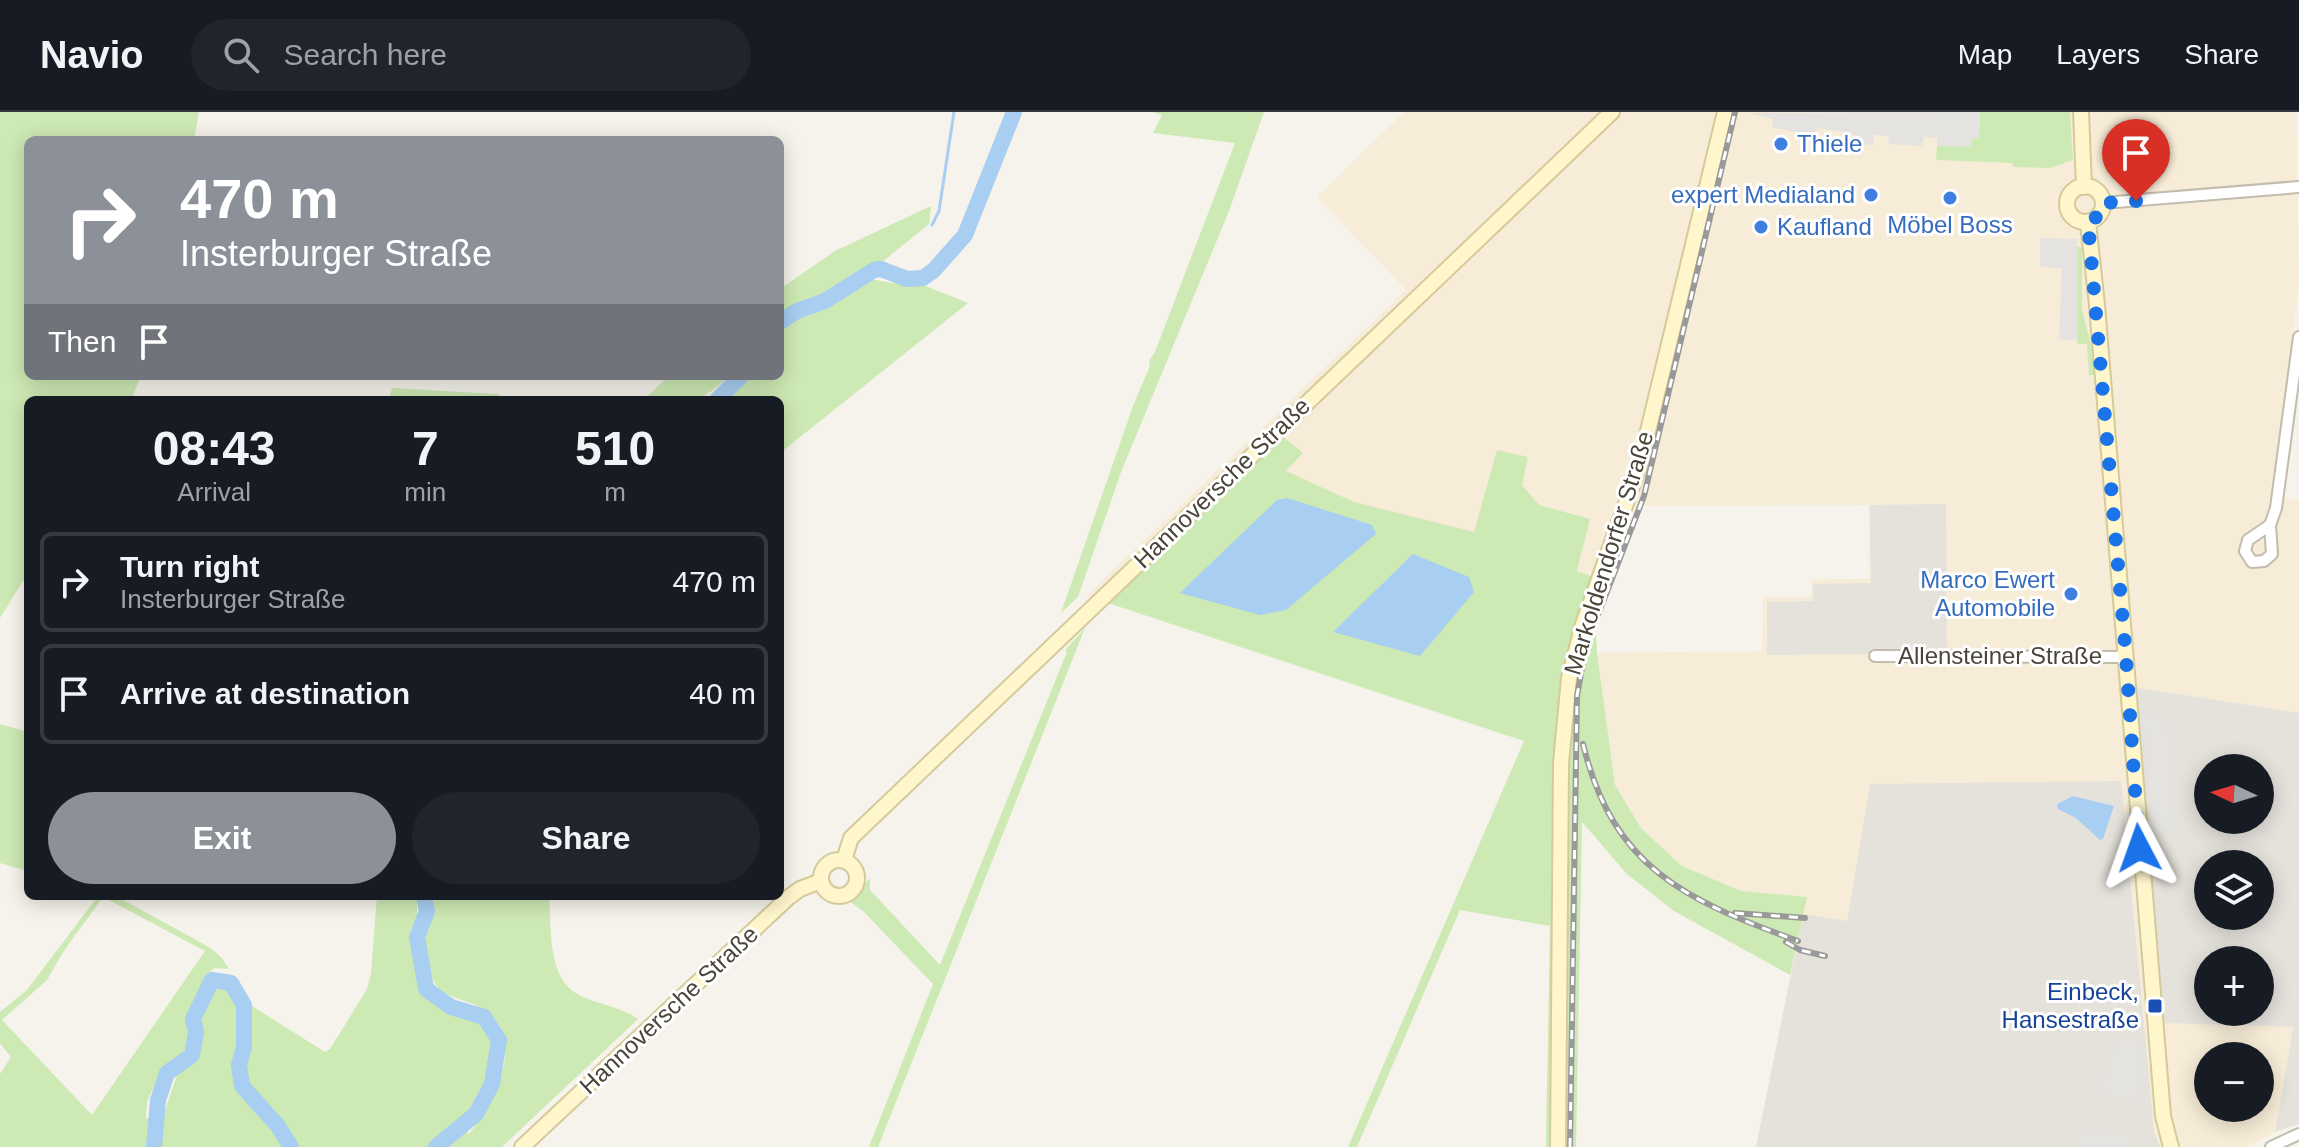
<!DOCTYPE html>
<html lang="en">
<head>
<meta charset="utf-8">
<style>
	:root { --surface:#171b24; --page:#20242c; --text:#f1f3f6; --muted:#9ea1a6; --line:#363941; --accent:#8c9099 }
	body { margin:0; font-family:Helvetica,sans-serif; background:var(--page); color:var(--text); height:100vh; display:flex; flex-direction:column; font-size:30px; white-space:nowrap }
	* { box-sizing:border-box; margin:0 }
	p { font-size:26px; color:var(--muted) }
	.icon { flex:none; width:44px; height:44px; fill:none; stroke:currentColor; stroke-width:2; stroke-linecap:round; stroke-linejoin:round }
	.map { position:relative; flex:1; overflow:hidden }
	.panel { position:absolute; left:24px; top:284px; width:760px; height:504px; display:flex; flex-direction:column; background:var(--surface); border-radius:12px; box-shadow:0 4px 20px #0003 }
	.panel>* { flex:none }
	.guide { position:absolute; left:24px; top:24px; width:760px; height:244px; border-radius:12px; box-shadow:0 4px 20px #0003; background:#8c9099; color:#fff; overflow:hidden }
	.needle { width:52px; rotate:274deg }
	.controls { position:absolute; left:2194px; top:642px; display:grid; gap:16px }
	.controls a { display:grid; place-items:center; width:80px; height:80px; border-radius:50%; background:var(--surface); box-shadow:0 4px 20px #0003; font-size:40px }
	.pin { position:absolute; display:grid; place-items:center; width:68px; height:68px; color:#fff; margin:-82px -34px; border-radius:50% 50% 50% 0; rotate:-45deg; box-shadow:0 0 8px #0007 }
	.pin .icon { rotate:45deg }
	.me { position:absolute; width:88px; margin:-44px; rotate:356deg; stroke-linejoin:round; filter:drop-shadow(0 0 6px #0008) }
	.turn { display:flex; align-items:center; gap:28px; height:168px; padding:0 24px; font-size:36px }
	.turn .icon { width:104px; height:104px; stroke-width:2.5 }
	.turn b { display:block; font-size:56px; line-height:68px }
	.then { display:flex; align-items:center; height:76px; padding:0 24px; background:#0003; gap:16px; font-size:30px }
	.eta { display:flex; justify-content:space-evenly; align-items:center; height:136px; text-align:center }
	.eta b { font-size:48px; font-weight:600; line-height:56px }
	.button { display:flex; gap:16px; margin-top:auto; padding:16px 24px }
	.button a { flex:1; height:92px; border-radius:48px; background:var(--accent); color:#fff; font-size:32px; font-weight:600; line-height:92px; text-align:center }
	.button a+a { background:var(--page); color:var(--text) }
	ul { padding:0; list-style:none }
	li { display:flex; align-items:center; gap:24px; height:100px; margin:0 16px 12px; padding:0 8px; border:4px solid var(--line); border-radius:12px }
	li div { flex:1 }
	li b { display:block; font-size:30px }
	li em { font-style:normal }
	header { display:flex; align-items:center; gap:48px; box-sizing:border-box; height:112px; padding:0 40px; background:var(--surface); border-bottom:2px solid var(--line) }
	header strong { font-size:38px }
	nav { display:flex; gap:44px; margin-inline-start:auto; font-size:28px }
	.search { width:560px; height:72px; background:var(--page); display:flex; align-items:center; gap:20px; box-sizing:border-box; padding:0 28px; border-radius:44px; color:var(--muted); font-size:30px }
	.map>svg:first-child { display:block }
	.commercial { fill:#f7ecd7; fill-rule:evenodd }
	.industrial { fill:#e5e2dc; fill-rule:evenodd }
	.green { fill:#cde9b4; fill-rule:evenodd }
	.parking { fill:#e4e3df }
	.water { fill:#a8cef1 }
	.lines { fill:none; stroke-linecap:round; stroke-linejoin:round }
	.stream { stroke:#a8cef1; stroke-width:3 }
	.river { stroke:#a8cef1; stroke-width:16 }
	.street-casing { stroke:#c1bcad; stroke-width:14 }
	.secondary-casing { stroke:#d5ca9b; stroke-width:18 }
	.street { stroke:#fff; stroke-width:10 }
	.secondary { stroke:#fff6cc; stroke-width:14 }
	.rail-casing { stroke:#999; stroke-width:6 }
	.rail { stroke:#fff; stroke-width:3; stroke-dasharray:9; stroke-linecap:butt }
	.route { stroke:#1a73e8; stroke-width:14; stroke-dasharray:0 25.2 }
	.shop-dot { fill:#3f7fe0; stroke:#fff; stroke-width:3 }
	.transit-dot { fill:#1a4fb4; stroke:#fff; stroke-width:3 }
	.labels { text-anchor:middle; stroke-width:6; stroke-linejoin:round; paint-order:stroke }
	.shop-label { font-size:24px; fill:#366cbe; stroke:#fff; text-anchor:start }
	.street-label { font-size:24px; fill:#4a4539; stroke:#fff }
	.transit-label { font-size:24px; fill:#164399; stroke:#fff; text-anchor:end }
</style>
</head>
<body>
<header>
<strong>Navio</strong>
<div class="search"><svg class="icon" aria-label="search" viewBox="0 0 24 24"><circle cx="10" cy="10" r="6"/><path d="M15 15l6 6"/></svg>Search here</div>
<nav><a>Map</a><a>Layers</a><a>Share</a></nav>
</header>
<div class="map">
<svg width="2299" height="1035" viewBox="0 0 2299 1035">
	<rect width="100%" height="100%" fill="#f5f3eb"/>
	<path class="commercial" d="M 1404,0 L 2296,0 L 2299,172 L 2272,385 L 2299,388 L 2299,601 L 2135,575 L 2165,911 L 2293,914 L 2275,1020 L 2247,1035 L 2160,1035 L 2154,1020 L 2151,985 L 2121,669 L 1847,810 L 1803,802 L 1806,785 L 1741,779 L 1682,754 L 1641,715 L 1615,673 L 1597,541 L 1762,539 L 1763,485 L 1811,485 L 1811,467 L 1869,467 L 1869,393 L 1620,394 L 1593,465 L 1577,460 L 1590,407 L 1540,393 L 1522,373 L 1527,346 L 1497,339 L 1474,420 L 1354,390 L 1285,359 L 1303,341 L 1281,324 L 1108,491 L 1086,484 L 1406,178 L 1317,85 ZM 2208,944 L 2260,944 L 2260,996 L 2208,996 Z"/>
	<g class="industrial">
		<path d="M 1946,392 L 1947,541 L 1767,543 L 1767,490 L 1813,489 L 1813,472 L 1871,471 L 1870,393 Z"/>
		<path d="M 2134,575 L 2299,601 L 2299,1012 L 2275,1020 L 2293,915 L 2164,911 ZM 2208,656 L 2260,656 L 2260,708 L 2208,708 ZM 2208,752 L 2260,752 L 2260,804 L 2208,804 ZM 2208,848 L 2260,848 L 2260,900 L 2208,900 Z"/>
		<path d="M 2121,669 L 2151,985 L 2154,1020 L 2160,1035 L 1756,1035 L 1803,802 L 1847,809 L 1870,672 Z"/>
	</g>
	<g class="green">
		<path d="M 0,0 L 199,0 L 194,28 L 28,28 L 28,264 L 141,264 L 131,288 L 28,288 L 28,461 L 0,506 Z"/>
		<path d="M 1152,0 L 1264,0 L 1229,99 L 1121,360 L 1078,485 L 1061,501 L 1133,294 L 1150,254 L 1149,249 L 1155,240 L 1235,31 L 1153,21 L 1162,3 Z"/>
		<path d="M 1980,0 L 2070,0 L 2073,48 L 2050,56 L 2013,55 L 2013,51 L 1936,48 L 1937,34 L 1970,34 L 1972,25 L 1979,25 Z"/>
		<path d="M 931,94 L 929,112 L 882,150 L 780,206 L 780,177 L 835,139 Z"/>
		<path d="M 2077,134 L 2082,136 L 2082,197 L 2092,238 L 2094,262 L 2089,264 L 2087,232 L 2077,232 Z"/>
		<path d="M 871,167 L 908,174 L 923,173 L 968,191 L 780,341 L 780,288 L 725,288 C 730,285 746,269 747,264 L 780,264 L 780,217 C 798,201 819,200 838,188 C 850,181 859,173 871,167 Z"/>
		<path d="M 669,264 L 728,264 C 699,296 682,288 643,288 Z"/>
		<path d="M 392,276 L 499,282 L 499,288 L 389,288 Z"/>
		<path d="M 1281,323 L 1303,341 L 1286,359 L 1354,390 L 1474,420 L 1497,338 L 1528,345 L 1522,373 L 1539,393 L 1590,407 L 1577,459 L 1593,465 L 1597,541 L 1615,673 L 1641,716 L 1682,754 L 1741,779 L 1807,785 L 1790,863 L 1674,799 L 1627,762 L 1582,710 L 1576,1035 L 1546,1035 L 1550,814 L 1460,798 L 1357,1035 L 1348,1035 L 1524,629 L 1108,491 Z"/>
		<path d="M 1085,516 L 878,1035 L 869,1035 L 933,872 L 863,799 L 849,789 L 870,766 L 870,778 L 940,853 L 1067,540 L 1065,538 Z"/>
		<path d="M 0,612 L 28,620 L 28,759 L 0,751 Z"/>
		<path d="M 98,784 L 116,784 L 209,835 L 221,845 L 229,857 L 215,856 L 205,863 L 204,875 L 186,907 L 189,927 L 182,943 L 161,958 L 147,990 L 146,1006 L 160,1013 L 178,960 L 193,949 L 202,926 L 198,906 L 213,879 L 224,873 L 228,879 L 325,940 L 330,937 L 367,877 L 371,861 L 377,784 L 417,784 L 417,805 L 410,820 L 417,870 L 423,880 L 448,898 L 479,909 L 493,928 C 491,941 491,955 487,968 C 480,991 468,998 468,1023 C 493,993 528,928 485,898 C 470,888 447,887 436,873 C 427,861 424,841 425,826 C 426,820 430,814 431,808 C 432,801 429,791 427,784 L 549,784 C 552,816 546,866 579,883 C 598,893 620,894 638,907 L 502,1035 L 0,1035 L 0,962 L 11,945 L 0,931 L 0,900 L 27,878 ZM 103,785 L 205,839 L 92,1003 L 2,908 L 47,868 L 63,840 Z"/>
	</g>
	<g class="parking">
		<path d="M 1980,0 L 1979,26 L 1971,27 L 1970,35 L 1937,34 L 1937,26 L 1924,25 L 1922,34 L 1888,32 L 1889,24 L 1874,23 L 1873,33 L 1853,31 L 1854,22 L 1817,16 L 1815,24 L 1772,15 L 1773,7 L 1749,1 Z"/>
		<path d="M 2040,126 L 2077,127 L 2078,228 L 2059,227 L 2062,156 L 2040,155 Z"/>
		<path d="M 2143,603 L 2167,607 L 2177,722 L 2152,721 Z"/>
		<path d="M 2115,924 L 2142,928 L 2141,937 L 2145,938 L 2143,952 L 2146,953 L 2140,990 L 2097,982 L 2101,962 L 2108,963 Z"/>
		<path d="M 2077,1015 L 2132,1024 L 2130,1035 L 2073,1035 Z"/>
	</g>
	<g class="water">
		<path d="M 1287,386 L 1372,413 L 1376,422 L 1286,498 L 1260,503 L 1180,481 L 1277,388 Z"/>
		<path d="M 1413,442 L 1469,465 L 1474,480 L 1420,544 L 1333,520 Z"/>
		<path d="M 2073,684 L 2114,694 L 2103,727 L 2100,728 L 2076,706 L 2058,697 L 2057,692 Z"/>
	</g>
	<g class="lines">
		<path class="stream" d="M 932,113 L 939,99 L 954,0"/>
		<g class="river">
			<path d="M 780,210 L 797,199 L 825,189 L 874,158 L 881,157 L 907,167 L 923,166 L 934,158 L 965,123 L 1014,0"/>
			<path d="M 717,288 L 741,264"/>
			<path d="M 424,784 L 427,799 L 417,825 L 426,877 L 451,895 L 484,905 L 499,928 L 492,972 L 476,1002 L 436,1035"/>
			<path d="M 154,1035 L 158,988 L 167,961 L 192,943 L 196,920 L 193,907 L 212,868 L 231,871 L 244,893 L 244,935 L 239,953 L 242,974 L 278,1014 L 291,1035"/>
		</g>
		<g class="street-casing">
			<g id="street">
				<path d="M 2103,91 L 2299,75"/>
				<path d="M 2270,413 L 2248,428 L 2245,439 L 2252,450 L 2264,449 L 2272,442 L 2270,413 L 2276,396 L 2299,225"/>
				<path d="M 1875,544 L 2126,545"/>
				<path d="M 2271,1035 L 2299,1022"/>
			</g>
		</g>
		<g class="secondary-casing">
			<g id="secondary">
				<path d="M 2081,0 L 2084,75"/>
				<circle cx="2085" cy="92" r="18"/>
				<path d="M 2088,110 L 2097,193 L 2163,1004 L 2171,1035"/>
				<circle cx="839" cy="766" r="18"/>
				<path d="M 844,748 L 851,726 L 1612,0"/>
				<path d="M 522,1035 L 789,785 L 800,777 L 821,769"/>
				<path d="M 1558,1035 L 1561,651 L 1569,566 L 1583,512 L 1640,352 L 1725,0"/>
			</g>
		</g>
		<use href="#street" class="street"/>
		<use href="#secondary" class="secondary"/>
		<g class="rail-casing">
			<g id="rail">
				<path d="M 1583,632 C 1613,756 1685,788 1798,829"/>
				<path d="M 1735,801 L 1805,806"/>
				<path d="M 1786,830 L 1800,838 L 1825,844"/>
				<path d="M 1570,1035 L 1577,584 L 1586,534 L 1644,384 L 1735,0"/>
			</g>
		</g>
		<use href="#rail" class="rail"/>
	</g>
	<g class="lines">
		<path class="route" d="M 2136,89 L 2103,91 L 2100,103 L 2088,110 L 2126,545 L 2139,736"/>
	</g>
	<g class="shop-dot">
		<circle cx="1781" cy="32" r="8"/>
		<circle cx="1871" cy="83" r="8"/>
		<circle cx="1950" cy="86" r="8"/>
		<circle cx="1761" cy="115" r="8"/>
		<circle cx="2071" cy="482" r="8"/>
	</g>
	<rect class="transit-dot" x="2147" y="886" width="16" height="16" rx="4"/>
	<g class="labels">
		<g class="shop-label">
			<text x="1797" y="40">Thiele</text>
			<text x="1855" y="91" text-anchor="end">expert Medialand</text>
			<text x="1950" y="121" text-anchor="middle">Möbel Boss</text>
			<text x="1777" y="123">Kaufland</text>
			<text x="2055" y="476" text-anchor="end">Marco Ewert<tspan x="2055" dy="28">Automobile</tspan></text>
		</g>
		<g class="street-label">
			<text transform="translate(1222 371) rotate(-44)" y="8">Hannoversche Straße</text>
			<text transform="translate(1609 441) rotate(-73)" y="8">Markoldendorfer Straße</text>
			<text x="2000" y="552">Allensteiner Straße</text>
			<text transform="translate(669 898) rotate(-43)" y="8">Hannoversche Straße</text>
		</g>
		<g class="transit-label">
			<text x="2139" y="888">Einbeck,<tspan x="2139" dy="28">Hansestraße</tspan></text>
		</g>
	</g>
</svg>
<div class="controls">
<a><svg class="needle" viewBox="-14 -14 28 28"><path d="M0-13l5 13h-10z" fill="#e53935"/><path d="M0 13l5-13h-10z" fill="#9ea1a6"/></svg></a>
<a><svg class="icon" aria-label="layers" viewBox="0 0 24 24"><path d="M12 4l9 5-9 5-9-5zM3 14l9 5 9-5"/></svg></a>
<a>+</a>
<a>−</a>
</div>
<div class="pin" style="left:2136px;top:89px;background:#d93025"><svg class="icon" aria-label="arrive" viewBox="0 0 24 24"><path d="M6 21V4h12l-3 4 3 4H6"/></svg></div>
<svg class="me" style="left:2139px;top:736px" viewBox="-20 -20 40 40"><path d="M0-17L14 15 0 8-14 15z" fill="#1a73e8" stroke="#fff" stroke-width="4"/></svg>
<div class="guide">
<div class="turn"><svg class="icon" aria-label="right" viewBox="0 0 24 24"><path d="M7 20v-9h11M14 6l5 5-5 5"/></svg><div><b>470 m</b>Insterburger Straße</div></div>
<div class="then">Then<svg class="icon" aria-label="arrive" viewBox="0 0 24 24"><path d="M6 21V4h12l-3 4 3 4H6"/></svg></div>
</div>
<section class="panel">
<div class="eta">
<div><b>08:43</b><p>Arrival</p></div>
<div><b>7</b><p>min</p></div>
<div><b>510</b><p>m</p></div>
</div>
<ul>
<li><svg class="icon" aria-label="right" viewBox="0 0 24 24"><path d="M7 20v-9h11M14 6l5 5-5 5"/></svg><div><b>Turn right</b><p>Insterburger Straße</p></div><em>470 m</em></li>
<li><svg class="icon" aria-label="arrive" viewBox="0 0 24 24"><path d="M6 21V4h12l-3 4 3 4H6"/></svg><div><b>Arrive at destination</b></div><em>40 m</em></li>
</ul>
<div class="button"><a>Exit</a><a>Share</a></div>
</section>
</div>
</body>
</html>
